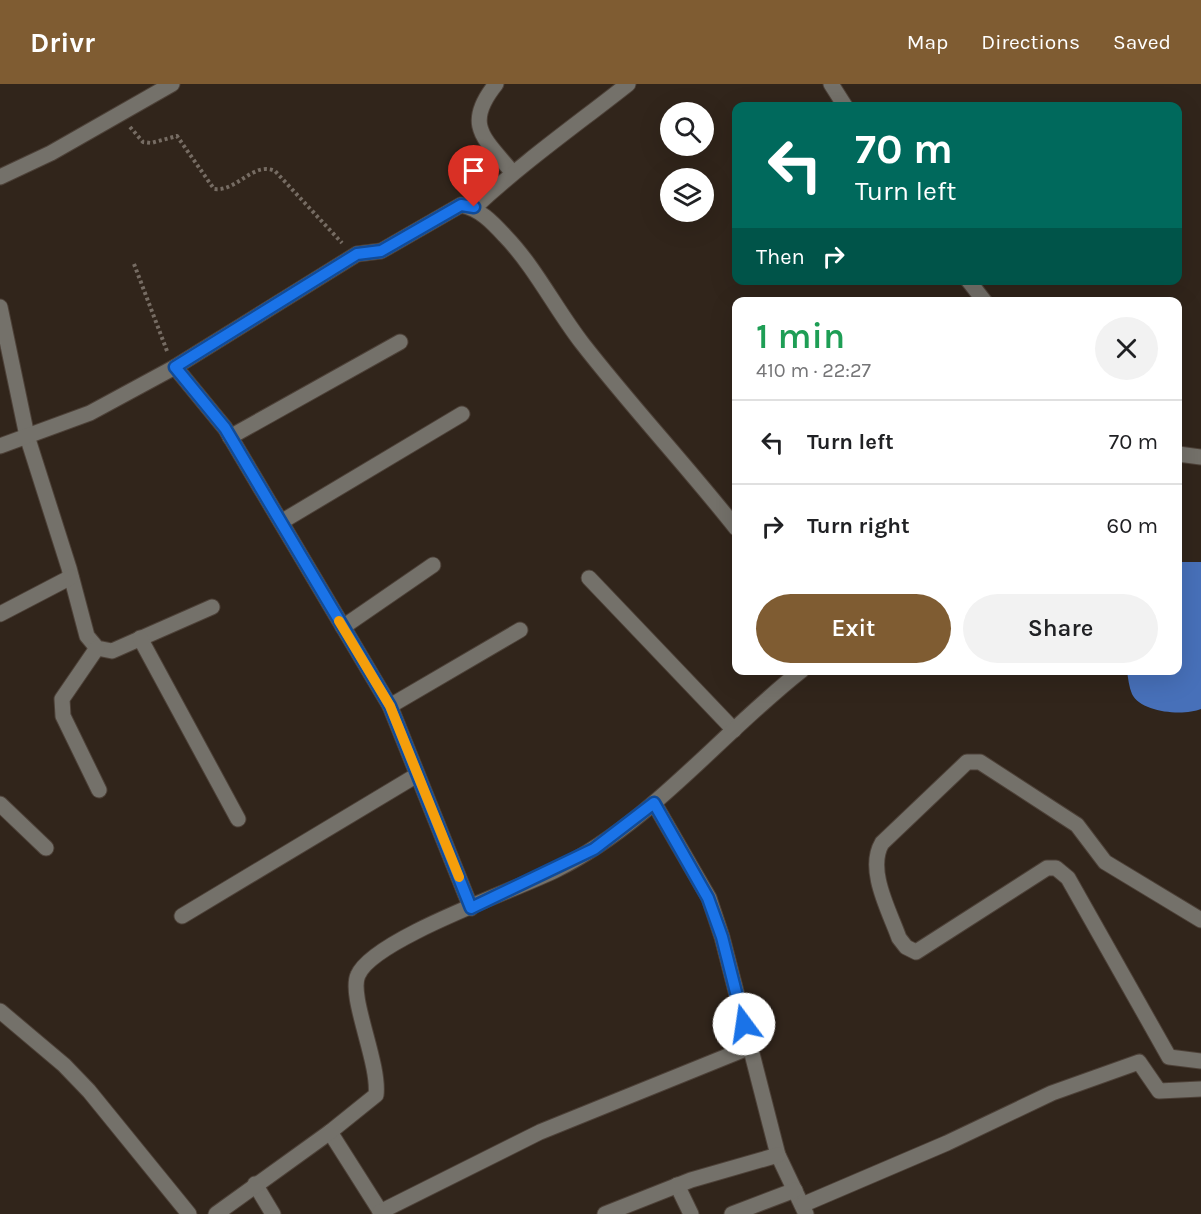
<!DOCTYPE html>
<html lang="en">
<head>
<meta charset="utf-8">
<style>
	:root { --surface:#fff; --page:#f2f2f2; --text:#202124; --muted:#757577; --line:#e0e0e0; --accent:#7f5c32 }
	body { margin:0; font-family:Karla,sans-serif; background:var(--page); color:var(--text); height:100vh; display:flex; flex-direction:column; font-size:22px; white-space:nowrap }
	* { box-sizing:border-box; margin:0 }
	p { font-size:20px; color:var(--muted) }
	.icon { flex:none; width:33px; height:33px; fill:none; stroke:currentColor; stroke-width:2; stroke-linecap:round; stroke-linejoin:round }
	.map { position:relative; flex:1; overflow:hidden }
	.panel { position:absolute; left:732px; top:213px; width:450px; height:378px; display:flex; flex-direction:column; background:var(--surface); border-radius:12px; box-shadow:0 6px 24px #0002 }
	.panel>* { flex:none }
	.banner { position:absolute; left:732px; top:18px; width:450px; height:183px; border-radius:12px; box-shadow:0 6px 24px #0002; background:#00695c; color:#fff; overflow:hidden }
	.tools { position:absolute; left:660px; top:18px; display:grid; gap:12px }
	.tools a { display:grid; place-items:center; width:54px; height:54px; border-radius:50%; background:var(--surface); box-shadow:0 6px 24px #0002; font-size:30px }
	.pin { position:absolute; display:grid; place-items:center; width:51px; height:51px; color:#fff; margin:-62px -26px; border-radius:50% 50% 50% 0; rotate:-45deg; box-shadow:0 0 6px #0007 }
	.pin .icon { rotate:45deg }
	.me { position:absolute; width:66px; margin:-33px; rotate:346deg; stroke-linejoin:round; filter:drop-shadow(0 0 4px #0008) }
	.turn { display:flex; align-items:center; gap:21px; height:126px; padding:0 24px; font-size:27px }
	.turn .icon { width:78px; height:78px; stroke-width:2.5 }
	.turn b { display:block; font-size:42px; line-height:51px }
	.then { display:flex; align-items:center; height:57px; padding:0 24px; background:#0003; gap:12px; font-size:22px }
	.round { display:grid; place-items:center; flex:none; width:63px; height:63px; border-radius:32px; background:var(--page) }
	.summary { display:flex; align-items:center; justify-content:space-between; height:102px; padding:0 24px }
	h1 { font-size:36px; font-weight:600; line-height:45px; color:#1e9e55 }
	.action { display:flex; gap:12px; margin-top:auto; padding:12px 24px }
	.action a { flex:1; height:69px; border-radius:36px; background:var(--accent); color:#fff; font-size:24px; font-weight:600; line-height:69px; text-align:center }
	.action a+a { background:var(--page); color:var(--text) }
	ul { padding:0; list-style:none }
	li { display:flex; align-items:center; gap:18px; height:84px; padding:0 24px; border-top:2px solid var(--line) }
	li div { flex:1 }
	li b { display:block; font-size:22px }
	li em { font-style:normal }
	header { display:flex; align-items:center; gap:36px; box-sizing:border-box; height:84px; padding:0 30px; background:var(--accent); color:#fff }
	header strong { font-size:28px }
	nav { display:flex; gap:33px; margin-inline-start:auto; font-size:21px }
	.map>svg:first-child { display:block }
	.water { fill:#4770b9 }
	.lines { fill:none; stroke-linecap:round; stroke-linejoin:round }
	.minor-casing { stroke:#4d4138; stroke-width:17 }
	.path { stroke:#766c63; stroke-width:4; stroke-dasharray:3 3; stroke-linecap:butt }
	.minor { stroke:#74716a; stroke-width:15 }
	.route-casing { stroke:#114b97; stroke-width:15 }
	.route { stroke:#1a73e8; stroke-width:10 }
	.slow { stroke:#f59e0b; stroke-width:10 }
</style>
</head>
<body>
<header>
<strong>Drivr</strong>
<nav><a>Map</a><a>Directions</a><a>Saved</a></nav>
</header>
<div class="map">
<svg width="1201" height="1130" viewBox="0 0 1201 1130">
	<rect width="100%" height="100%" fill="#31251b"/>
	<path class="water" d="M 1178,478 L 1201,478 L 1201,625 C 1184,632 1141,629 1132,610 C 1129,603 1128,594 1127,587 L 1178,586 Z"/>
	<g class="lines">
		<g class="minor-casing">
			<g id="minor">
				<path d="M 496,0 C 463,41 484,54 512,88"/>
				<path d="M 831,0 L 845,22"/>
				<path d="M 0,93 L 51,69 L 172,0"/>
				<path d="M 474,124 C 522,79 576,41 628,0"/>
				<path d="M 968,196 L 985,218"/>
				<path d="M 0,223 L 27,352 L 69,484 L 87,552 L 97,564 L 112,567 L 212,523"/>
				<path d="M 175,283 L 225,344 L 390,622 L 471,824"/>
				<path d="M 230,353 L 400,258"/>
				<path d="M 0,362 L 90,329 L 175,283 L 357,170 L 381,167 L 461,121 C 480,125 492,138 505,152 C 535,183 555,224 582,259 C 631,322 686,381 736,444"/>
				<path d="M 1178,370 L 1201,373"/>
				<path d="M 281,438 L 462,330"/>
				<path d="M 589,494 L 734,646"/>
				<path d="M 0,530 L 71,493"/>
				<path d="M 343,543 L 433,481"/>
				<path d="M 140,554 L 238,735"/>
				<path d="M 97,564 L 62,615 L 63,632 L 99,706"/>
				<path d="M 390,622 L 520,546"/>
				<path d="M 654,719 L 709,814 L 722,853 L 778,1071 L 806,1130"/>
				<path d="M 0,720 L 46,764"/>
				<path d="M 182,832 L 417,691"/>
				<path d="M 1201,836 L 1105,778 L 1077,741 L 980,678 L 967,678 L 882,759 C 866,786 890,828 899,854 L 906,863 L 916,868 L 1047,784 L 1056,784 L 1068,794 L 1169,973 L 1201,977"/>
				<path d="M 0,927 L 64,981 L 89,1007 L 189,1130"/>
				<path d="M 330,1048 L 382,1130"/>
				<path d="M 255,1100 L 273,1130"/>
				<path d="M 677,1101 L 691,1130"/>
				<path d="M 802,1121 L 947,1059 L 1052,1009 L 1139,978 L 1159,1007 L 1201,1005"/>
				<path d="M 380,1128 L 540,1048 L 750,963"/>
				<path d="M 216,1130 L 330,1048 L 376,1011 C 380,979 348,912 358,891 C 373,855 516,806 556,786 C 652,738 719,651 802,586"/>
				<path d="M 605,1130 L 691,1096 L 778,1071"/>
				<path d="M 732,1130 L 795,1106"/>
			</g>
		</g>
		<g class="path">
			<path d="M 130,43 L 143,58 L 151,59 L 177,52 L 214,105 C 237,108 253,77 275,87 L 342,159"/>
			<path d="M 134,180 L 167,267"/>
		</g>
		<use href="#minor" class="minor"/>
	</g>
	<g class="lines">
		<g class="route-casing">
			<path id="route" d="M 474,123 L 461,121 L 381,167 L 357,170 L 175,283 L 225,344 L 390,622 L 471,824 L 594,765 L 654,719 L 708,814 L 722,853 L 744,940"/>
		</g>
		<use href="#route" class="route"/>
		<path class="slow" d="M 339,537 L 390,622 L 459,793"/>
	</g>
</svg>
<div class="tools">
<a><svg class="icon" aria-label="search" viewBox="0 0 24 24"><circle cx="10" cy="10" r="6"/><path d="M15 15l6 6"/></svg></a>
<a><svg class="icon" aria-label="layers" viewBox="0 0 24 24"><path d="M12 4l9 5-9 5-9-5zM3 14l9 5 9-5"/></svg></a>
</div>
<div class="pin" style="left:474px;top:123px;background:#d93025"><svg class="icon" aria-label="arrive" viewBox="0 0 24 24"><path d="M6 21V4h12l-3 4 3 4H6"/></svg></div>
<svg class="me" style="left:744px;top:940px" viewBox="-20 -20 40 40"><circle r="19" fill="#fff"/><path d="M0-13L10 11 0 6-10 11z" fill="#1a73e8"/></svg>
<div class="banner">
<div class="turn"><svg class="icon" aria-label="left" viewBox="0 0 24 24"><path d="M17 20v-9H6M10 6l-5 5 5 5"/></svg><div><b>70 m</b>Turn left</div></div>
<div class="then">Then<svg class="icon" aria-label="right" viewBox="0 0 24 24"><path d="M7 20v-9h11M14 6l5 5-5 5"/></svg></div>
</div>
<section class="panel">
<div class="summary"><div><h1>1 min</h1><p>410 m · 22:27</p></div><a class="round"><svg class="icon" aria-label="close" viewBox="0 0 24 24"><path d="M6 6l12 12M18 6L6 18"/></svg></a></div>
<ul>
<li><svg class="icon" aria-label="left" viewBox="0 0 24 24"><path d="M17 20v-9H6M10 6l-5 5 5 5"/></svg><div><b>Turn left</b></div><em>70 m</em></li>
<li><svg class="icon" aria-label="right" viewBox="0 0 24 24"><path d="M7 20v-9h11M14 6l5 5-5 5"/></svg><div><b>Turn right</b></div><em>60 m</em></li>
</ul>
<div class="action"><a>Exit</a><a>Share</a></div>
</section>
</div>
</body>
</html>
